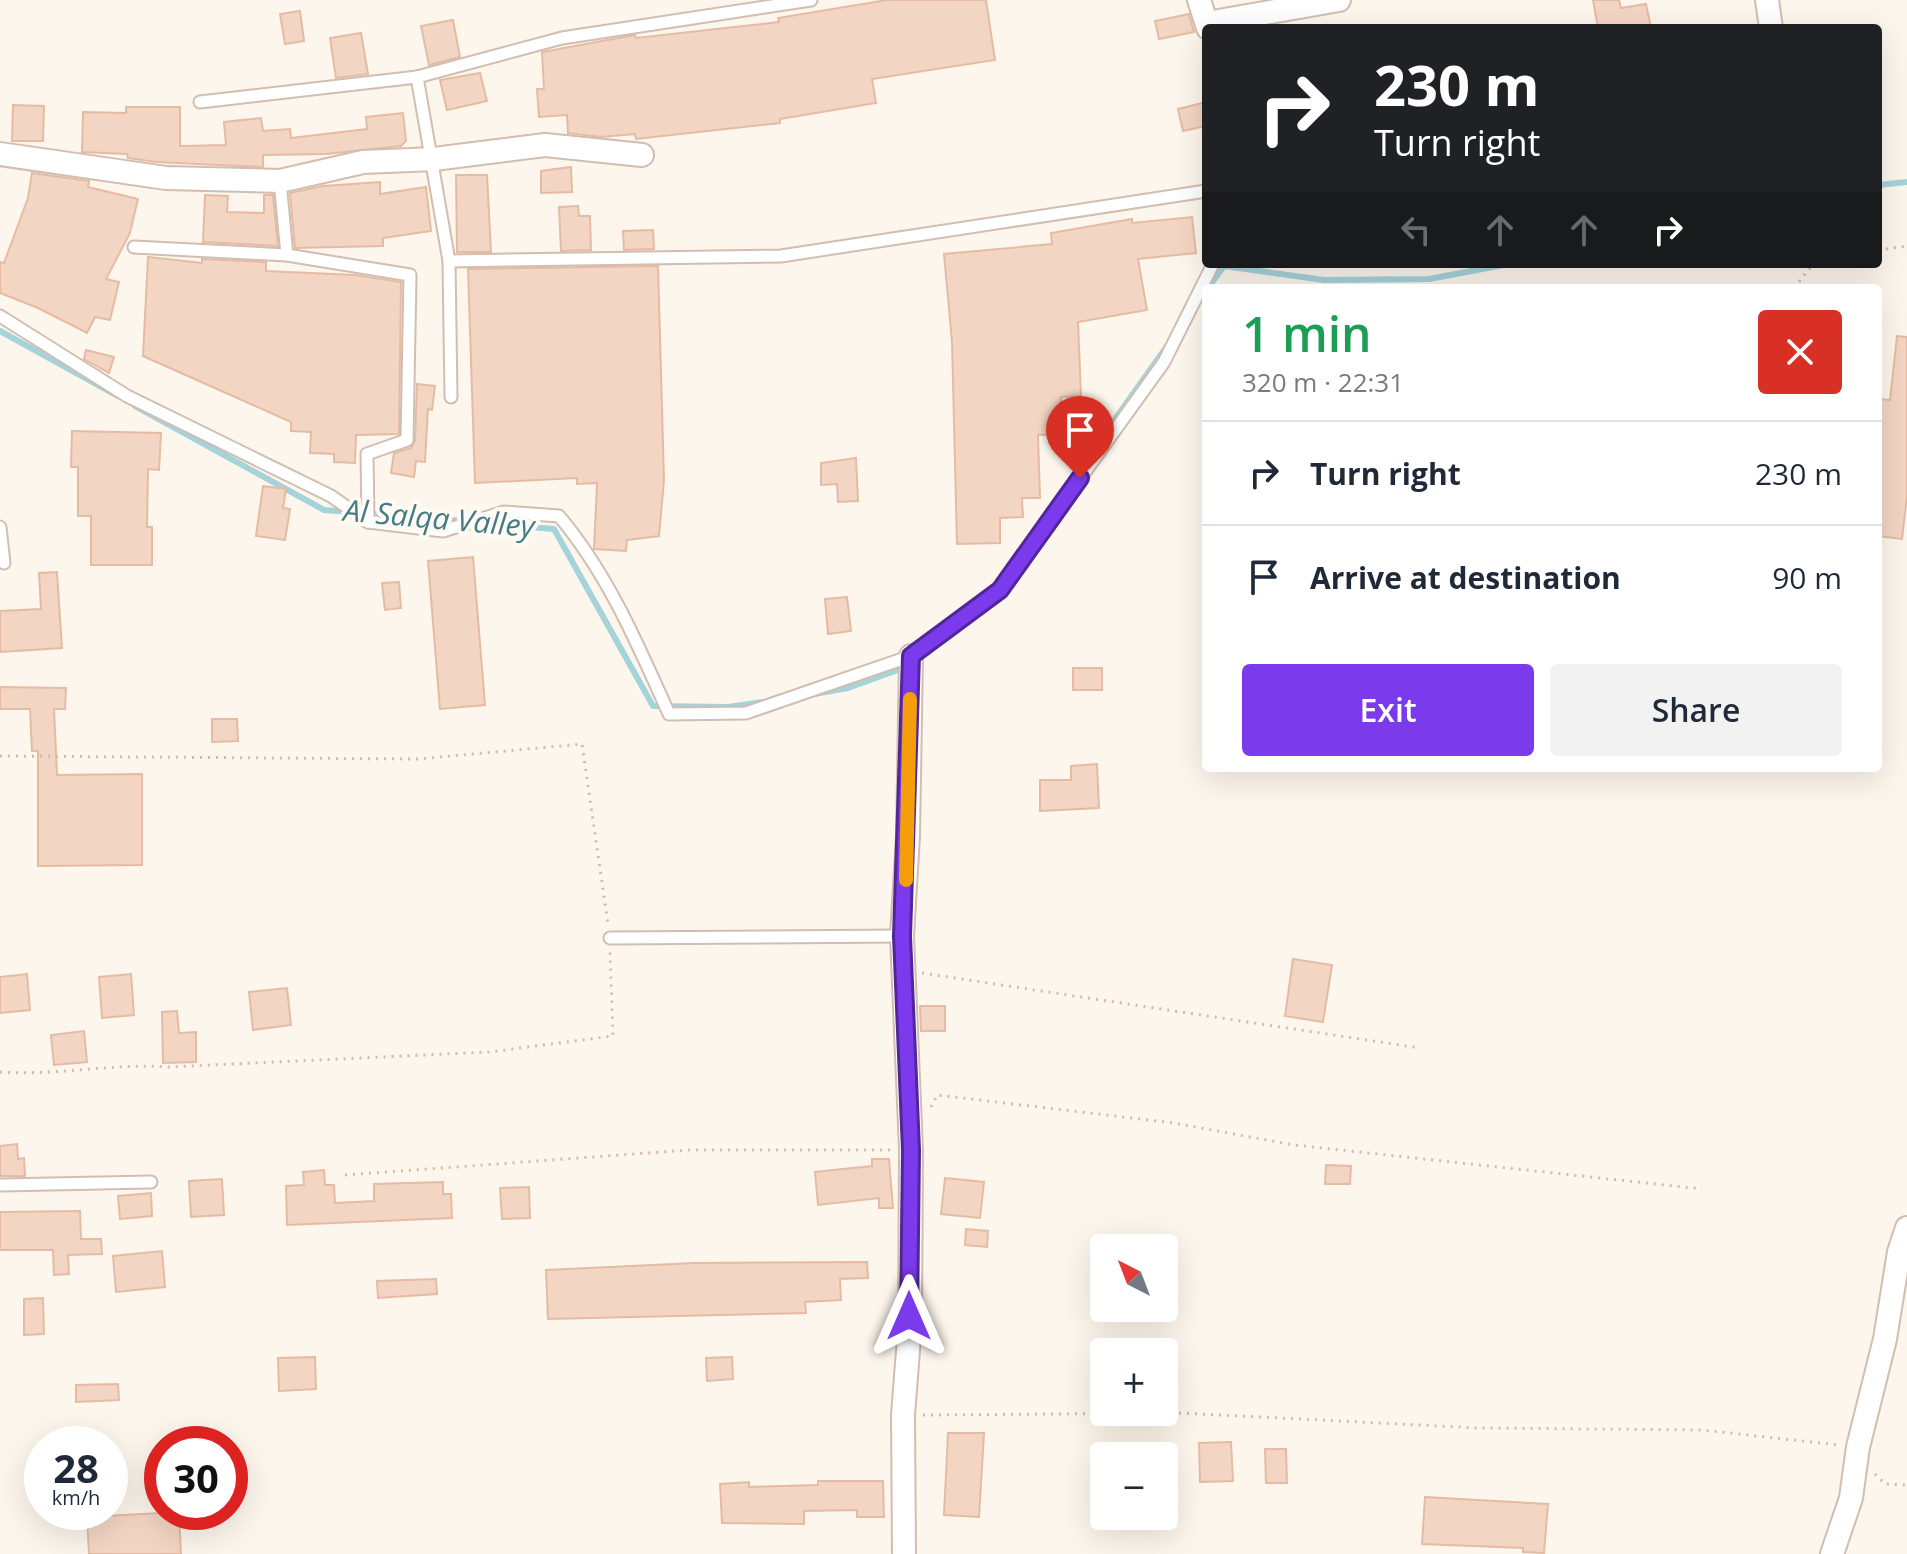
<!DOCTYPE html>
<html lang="en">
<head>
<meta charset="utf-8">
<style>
	:root { --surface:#fff; --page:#f2f2f3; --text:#1f2937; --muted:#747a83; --line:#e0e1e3; --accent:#7c3aed }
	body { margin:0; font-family:"Open Sans",sans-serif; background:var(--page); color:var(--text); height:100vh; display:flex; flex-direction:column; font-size:30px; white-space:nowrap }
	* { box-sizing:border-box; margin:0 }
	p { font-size:26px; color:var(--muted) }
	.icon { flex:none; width:44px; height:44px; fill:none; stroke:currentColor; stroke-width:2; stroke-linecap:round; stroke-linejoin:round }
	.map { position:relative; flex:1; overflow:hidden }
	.panel { position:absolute; left:1202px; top:284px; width:680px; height:488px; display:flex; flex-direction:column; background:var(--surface); border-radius:8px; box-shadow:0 8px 32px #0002 }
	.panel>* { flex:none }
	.hud { position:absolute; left:1202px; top:24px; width:680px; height:244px; border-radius:8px; box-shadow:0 8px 32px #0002; background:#202124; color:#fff; overflow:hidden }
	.needle { width:52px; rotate:318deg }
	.controls { position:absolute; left:1090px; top:1234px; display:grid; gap:16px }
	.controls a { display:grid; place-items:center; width:88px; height:88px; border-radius:8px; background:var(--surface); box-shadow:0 8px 32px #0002; font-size:40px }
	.speed { position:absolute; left:24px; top:1426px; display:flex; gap:16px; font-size:40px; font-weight:700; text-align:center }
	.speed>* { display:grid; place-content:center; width:104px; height:104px; border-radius:50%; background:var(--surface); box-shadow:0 8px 32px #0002; line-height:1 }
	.speed small { font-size:20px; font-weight:400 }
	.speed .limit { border:12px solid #d22; background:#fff; color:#111 }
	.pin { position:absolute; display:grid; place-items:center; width:68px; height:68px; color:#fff; margin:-82px -34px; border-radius:50% 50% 50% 0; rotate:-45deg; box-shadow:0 0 8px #0007 }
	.pin .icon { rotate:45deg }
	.me { position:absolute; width:88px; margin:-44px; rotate:0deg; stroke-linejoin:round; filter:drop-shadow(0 0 6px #0008) }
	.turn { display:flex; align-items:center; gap:28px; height:168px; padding:0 40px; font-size:36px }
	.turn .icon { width:104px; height:104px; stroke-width:2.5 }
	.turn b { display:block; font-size:56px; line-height:68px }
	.lanes { display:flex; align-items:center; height:76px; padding:0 40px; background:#0003; justify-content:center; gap:40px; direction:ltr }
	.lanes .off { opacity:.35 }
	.round { display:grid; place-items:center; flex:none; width:84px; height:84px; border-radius:8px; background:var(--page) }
	.head { display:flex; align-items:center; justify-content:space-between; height:136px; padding:0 40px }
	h1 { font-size:48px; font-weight:600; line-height:60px; color:#1e9e55 }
	.primary-button { display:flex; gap:16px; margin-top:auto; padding:16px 40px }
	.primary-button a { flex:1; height:92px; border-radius:8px; background:var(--accent); color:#fff; font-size:32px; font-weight:600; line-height:92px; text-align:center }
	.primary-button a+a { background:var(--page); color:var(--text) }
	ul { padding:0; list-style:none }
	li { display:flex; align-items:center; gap:24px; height:104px; padding:0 40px; border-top:2px solid var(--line) }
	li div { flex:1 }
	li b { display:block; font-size:30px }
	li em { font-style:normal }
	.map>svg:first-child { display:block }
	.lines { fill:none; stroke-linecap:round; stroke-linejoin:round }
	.stream { stroke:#a5d3da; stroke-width:6 }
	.building { fill:#f3d5c3; stroke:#e6bba3; stroke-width:2 }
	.service-casing { stroke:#d1beb0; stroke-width:15 }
	.minor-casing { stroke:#d1beb0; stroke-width:26 }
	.path { stroke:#d9b8a5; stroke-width:3; stroke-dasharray:2 6; stroke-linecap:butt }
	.service { stroke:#fff; stroke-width:11 }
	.minor { stroke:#fff; stroke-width:22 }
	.route-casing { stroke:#51269a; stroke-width:20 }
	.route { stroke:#7c3aed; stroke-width:14 }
	.slow { stroke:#f59e0b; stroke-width:14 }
	.labels { text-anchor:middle; stroke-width:8; stroke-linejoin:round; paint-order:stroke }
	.water-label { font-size:30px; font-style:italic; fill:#437c86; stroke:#fffaf3 }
</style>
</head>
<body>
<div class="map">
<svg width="1907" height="1554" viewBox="0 0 1907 1554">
	<rect width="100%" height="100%" fill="#fdf6ec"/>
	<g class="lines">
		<g class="stream">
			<path d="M 1878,185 L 1907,182"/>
			<path d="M 1208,288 L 1224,266 L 1324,280 L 1429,279 L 1509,264"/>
			<path d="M 0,331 L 118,396"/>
			<path d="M 135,406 L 324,510 L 349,512"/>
			<path d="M 368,513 L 464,521"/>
			<path d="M 479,523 L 554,529 L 653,706 L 728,707 L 763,702"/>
			<path d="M 1039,526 L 1167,346"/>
			<path d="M 814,694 L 848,688 L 906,667"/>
		</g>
	</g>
	<g class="building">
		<path d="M 887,0 L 986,0 L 995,60 L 872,79 L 876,103 L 780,119 L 780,123 L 636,139 L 635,134 L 601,137 L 568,133 L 567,115 L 539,117 L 537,89 L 544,89 L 542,52 L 635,35 L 636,38 L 779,22 L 778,18 Z"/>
		<path d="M 1593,0 L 1619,0 L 1621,8 L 1646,4 L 1651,28 L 1598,28 Z"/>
		<path d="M 300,11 L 304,41 L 285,44 L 280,14 Z"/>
		<path d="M 1189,14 L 1194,32 L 1159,39 L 1155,21 Z"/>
		<path d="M 453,20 L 460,57 L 429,65 L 421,26 Z"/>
		<path d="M 361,33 L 368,74 L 336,78 L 330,38 Z"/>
		<path d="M 480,73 L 487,101 L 447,110 L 440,80 Z"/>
		<path d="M 1206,102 L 1206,126 L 1183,131 L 1178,109 Z"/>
		<path d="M 13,105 L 44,106 L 43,141 L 12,141 Z"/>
		<path d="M 126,107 L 180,107 L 180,146 L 226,145 L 224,122 L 261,118 L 263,131 L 290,129 L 291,138 L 367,129 L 366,117 L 403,113 L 406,141 L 401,146 L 326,154 L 263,155 L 263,167 L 156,162 L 128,158 L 127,154 L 82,152 L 83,112 L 126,113 Z"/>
		<path d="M 571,167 L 572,192 L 541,193 L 541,171 Z"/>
		<path d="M 32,173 L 89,181 L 88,187 L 138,199 L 130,233 L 106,279 L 119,282 L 110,320 L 95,317 L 87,333 L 38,308 L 0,293 L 0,262 L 4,263 L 28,198 Z"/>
		<path d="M 456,175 L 487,175 L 491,252 L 457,252 Z"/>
		<path d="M 380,182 L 380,194 L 426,187 L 431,231 L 383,238 L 383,246 L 295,248 L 290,193 L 323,186 Z"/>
		<path d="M 205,195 L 228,196 L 227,212 L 264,213 L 264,195 L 273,195 L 278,246 L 203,242 Z"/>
		<path d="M 578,206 L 579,216 L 590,216 L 591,250 L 561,251 L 559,207 Z"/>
		<path d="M 1192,217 L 1196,253 L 1138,259 L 1147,310 L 1078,322 L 1081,396 L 1061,397 L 1062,434 L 1038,435 L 1040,498 L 1022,498 L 1023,517 L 1000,518 L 1000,543 L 957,544 L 952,342 L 944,254 L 1052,244 L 1051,233 L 1132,219 L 1132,223 Z"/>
		<path d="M 653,230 L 654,249 L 624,250 L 623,231 Z"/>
		<path d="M 148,257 L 202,263 L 202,259 L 266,262 L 266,271 L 355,275 L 401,282 L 399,434 L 356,435 L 355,463 L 334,462 L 334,454 L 310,453 L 311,432 L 291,431 L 291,422 L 143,356 Z"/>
		<path d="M 658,266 L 664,480 L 659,536 L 627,540 L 626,551 L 594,549 L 597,483 L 577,484 L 577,478 L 475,483 L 468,269 Z"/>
		<path d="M 1897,336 L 1907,337 L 1907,496 L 1902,539 L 1878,536 L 1878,399 L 1890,400 Z"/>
		<path d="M 86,350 L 114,357 L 109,373 L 84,359 Z"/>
		<path d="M 417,384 L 435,386 L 432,410 L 428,409 L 425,462 L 416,461 L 414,477 L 391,473 L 394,453 L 411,448 L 415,441 Z"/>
		<path d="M 72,431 L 161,433 L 159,470 L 148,469 L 147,527 L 152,527 L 152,565 L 91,565 L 91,516 L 78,516 L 78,467 L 71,467 Z"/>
		<path d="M 856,458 L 858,501 L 838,502 L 837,484 L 821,485 L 821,463 Z"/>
		<path d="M 263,486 L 286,489 L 283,508 L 290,509 L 285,540 L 256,536 Z"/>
		<path d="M 473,557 L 485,705 L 440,709 L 428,561 Z"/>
		<path d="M 57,572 L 62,648 L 0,652 L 0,611 L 41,609 L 39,573 Z"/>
		<path d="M 399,582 L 401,608 L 385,610 L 382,583 Z"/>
		<path d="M 847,597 L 851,631 L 828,634 L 825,599 Z"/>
		<rect x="1073" y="668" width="29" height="22"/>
		<path d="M 0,687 L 66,688 L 65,709 L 54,709 L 57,775 L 142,774 L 142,865 L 38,866 L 38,751 L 32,751 L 30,709 L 0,709 Z"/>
		<path d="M 212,719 L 237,719 L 238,741 L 212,742 Z"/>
		<path d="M 1097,764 L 1099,808 L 1040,811 L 1040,780 L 1071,780 L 1071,766 Z"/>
		<path d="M 1293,959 L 1332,965 L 1323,1022 L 1285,1016 Z"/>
		<path d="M 27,974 L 30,1010 L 0,1013 L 0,977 Z"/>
		<path d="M 131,974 L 134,1015 L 102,1018 L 99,977 Z"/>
		<path d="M 287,988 L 291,1025 L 253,1030 L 249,992 Z"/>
		<path d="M 920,1006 L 945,1006 L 945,1031 L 921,1031 Z"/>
		<path d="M 177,1011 L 179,1033 L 196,1032 L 196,1062 L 163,1063 L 162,1012 Z"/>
		<path d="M 84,1031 L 87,1062 L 54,1065 L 51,1035 Z"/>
		<path d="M 17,1144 L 18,1159 L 24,1158 L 25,1176 L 0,1176 L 0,1146 Z"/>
		<path d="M 872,1159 L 889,1159 L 893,1208 L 879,1208 L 879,1198 L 818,1205 L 815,1172 L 872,1166 Z"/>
		<path d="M 1326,1165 L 1351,1166 L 1350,1184 L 1325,1184 Z"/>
		<path d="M 324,1170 L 325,1185 L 334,1185 L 335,1203 L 374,1201 L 374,1184 L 443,1182 L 443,1194 L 451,1194 L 452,1218 L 287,1225 L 286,1186 L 304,1185 L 303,1172 Z"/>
		<path d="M 945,1178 L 984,1182 L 980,1218 L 941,1214 Z"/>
		<path d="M 222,1179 L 224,1215 L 191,1217 L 189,1181 Z"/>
		<path d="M 529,1187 L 530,1218 L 502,1219 L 500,1188 Z"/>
		<path d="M 151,1193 L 152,1216 L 120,1219 L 118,1196 Z"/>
		<path d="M 80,1211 L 81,1239 L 101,1239 L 102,1254 L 68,1255 L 69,1274 L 54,1275 L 53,1250 L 0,1250 L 0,1212 Z"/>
		<path d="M 966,1229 L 988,1231 L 987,1247 L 965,1245 Z"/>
		<path d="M 162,1251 L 165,1287 L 116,1292 L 113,1256 Z"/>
		<path d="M 867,1262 L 868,1278 L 840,1279 L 841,1300 L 805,1302 L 806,1313 L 548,1319 L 546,1270 L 695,1263 Z"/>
		<path d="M 436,1279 L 437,1294 L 378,1298 L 377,1281 Z"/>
		<path d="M 43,1298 L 44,1334 L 24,1335 L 24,1299 Z"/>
		<path d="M 315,1357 L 316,1389 L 279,1391 L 278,1358 Z"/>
		<path d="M 732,1357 L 733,1379 L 707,1381 L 706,1358 Z"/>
		<path d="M 118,1384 L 119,1400 L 76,1402 L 76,1385 Z"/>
		<path d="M 948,1433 L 984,1433 L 979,1517 L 944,1515 Z"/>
		<path d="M 1231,1442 L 1233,1481 L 1200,1482 L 1199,1443 Z"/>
		<path d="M 1265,1449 L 1286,1449 L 1287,1483 L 1266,1483 Z"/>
		<path d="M 818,1481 L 883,1481 L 884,1517 L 857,1517 L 857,1510 L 804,1511 L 804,1524 L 722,1523 L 720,1484 L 749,1482 L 749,1487 L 818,1485 Z"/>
		<path d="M 1425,1497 L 1548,1504 L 1544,1553 L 1523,1552 L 1523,1548 L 1422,1544 Z"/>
		<path d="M 179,1512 L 181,1554 L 89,1554 L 87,1517 Z"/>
	</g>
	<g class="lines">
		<g class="service-casing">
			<g id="service">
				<path d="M 417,77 L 449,261 L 451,397"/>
				<path d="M 200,102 L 417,77 L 562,38 L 811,0"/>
				<path d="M 280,181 L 287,255"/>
				<path d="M 134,247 L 287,255 L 410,275 L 407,440 L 367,454 L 368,522"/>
				<path d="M 449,261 L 781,256 L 1206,191"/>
				<path d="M 0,316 L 127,396 L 331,496 L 368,522 L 443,531 L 504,512 L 559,516 C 608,574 638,645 669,714 L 746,713 L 911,656 L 1000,590 L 1164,362 L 1213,264"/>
				<path d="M 0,527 L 4,563"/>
				<path d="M 610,938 L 902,936"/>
				<path d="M 0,1185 L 151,1182"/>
			</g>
		</g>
		<g class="minor-casing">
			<g id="minor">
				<path d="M 1199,0 L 1208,28"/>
				<path d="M 1767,0 L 1771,28"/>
				<path d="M 1207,23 L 1339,0"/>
				<path d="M 0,154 L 166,178 L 280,181 L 363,162 L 434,159 L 545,145 L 642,155"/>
				<path d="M 904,1554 L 903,1415 L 910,1325 L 911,1150 L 902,936 L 908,836 L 911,656"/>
				<path d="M 1832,1554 L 1851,1498 L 1858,1447 L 1885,1339 L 1899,1252 L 1907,1228"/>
			</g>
		</g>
		<g class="path">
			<path d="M 1878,250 L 1907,246"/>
			<path d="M 1794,288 L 1809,269 L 1821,264"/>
			<path d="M 0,756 L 418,759 L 582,744 L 608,924"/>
			<path d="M 922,973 L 1420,1048"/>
			<path d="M 0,1072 C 56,1076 112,1063 168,1067 L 489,1052 L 613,1036 L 610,952"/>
			<path d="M 931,1107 L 937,1095 L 1174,1123 L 1294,1145 L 1702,1189"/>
			<path d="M 345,1175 L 689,1150 L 891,1150"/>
			<path d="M 923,1415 L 1180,1413 L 1479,1428 L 1702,1430 L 1839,1445"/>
			<path d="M 1875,1474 L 1885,1484 L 1907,1485"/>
		</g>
		<use href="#service" class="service"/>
		<use href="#minor" class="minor"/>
	</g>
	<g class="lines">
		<g class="route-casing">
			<path id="route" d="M 909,1316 L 911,1150 L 902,936 L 911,656 L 1000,590 L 1080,478"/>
		</g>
		<use href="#route" class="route"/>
		<path class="slow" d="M 906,880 L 910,699"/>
	</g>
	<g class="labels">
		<g class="water-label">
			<text transform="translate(439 519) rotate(5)" y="10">Al Salqa Valley</text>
		</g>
	</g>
</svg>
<div class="controls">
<a><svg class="needle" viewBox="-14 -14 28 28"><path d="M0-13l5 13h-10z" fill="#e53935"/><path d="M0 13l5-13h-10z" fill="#747a83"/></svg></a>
<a>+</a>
<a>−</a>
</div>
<div class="speed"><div>28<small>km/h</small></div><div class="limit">30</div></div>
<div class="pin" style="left:1080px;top:478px;background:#d93025"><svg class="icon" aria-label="arrive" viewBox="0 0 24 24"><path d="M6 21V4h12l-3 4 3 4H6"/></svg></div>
<svg class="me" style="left:909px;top:1316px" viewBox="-20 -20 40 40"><path d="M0-17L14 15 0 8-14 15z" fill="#7c3aed" stroke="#fff" stroke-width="4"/></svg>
<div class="hud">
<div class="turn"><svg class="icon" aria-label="right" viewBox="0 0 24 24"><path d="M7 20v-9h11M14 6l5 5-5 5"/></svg><div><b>230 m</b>Turn right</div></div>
<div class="lanes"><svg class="icon off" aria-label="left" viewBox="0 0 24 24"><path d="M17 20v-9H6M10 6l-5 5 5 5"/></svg><svg class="icon off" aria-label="ahead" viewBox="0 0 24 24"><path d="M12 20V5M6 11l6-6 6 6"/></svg><svg class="icon off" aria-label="ahead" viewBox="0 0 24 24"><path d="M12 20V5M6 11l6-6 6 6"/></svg><svg class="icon" aria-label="right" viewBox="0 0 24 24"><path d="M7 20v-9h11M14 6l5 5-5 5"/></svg></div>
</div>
<section class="panel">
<div class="head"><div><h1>1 min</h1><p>320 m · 22:31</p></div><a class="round" style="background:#d93025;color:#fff"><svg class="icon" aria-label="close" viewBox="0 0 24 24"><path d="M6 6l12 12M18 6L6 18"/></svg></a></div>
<ul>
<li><svg class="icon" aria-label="right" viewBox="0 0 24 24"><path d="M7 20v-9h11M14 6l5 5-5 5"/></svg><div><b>Turn right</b></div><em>230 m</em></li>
<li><svg class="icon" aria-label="arrive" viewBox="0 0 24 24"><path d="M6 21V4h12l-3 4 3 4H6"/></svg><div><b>Arrive at destination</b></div><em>90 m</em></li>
</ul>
<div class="primary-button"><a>Exit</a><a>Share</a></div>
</section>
</div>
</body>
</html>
